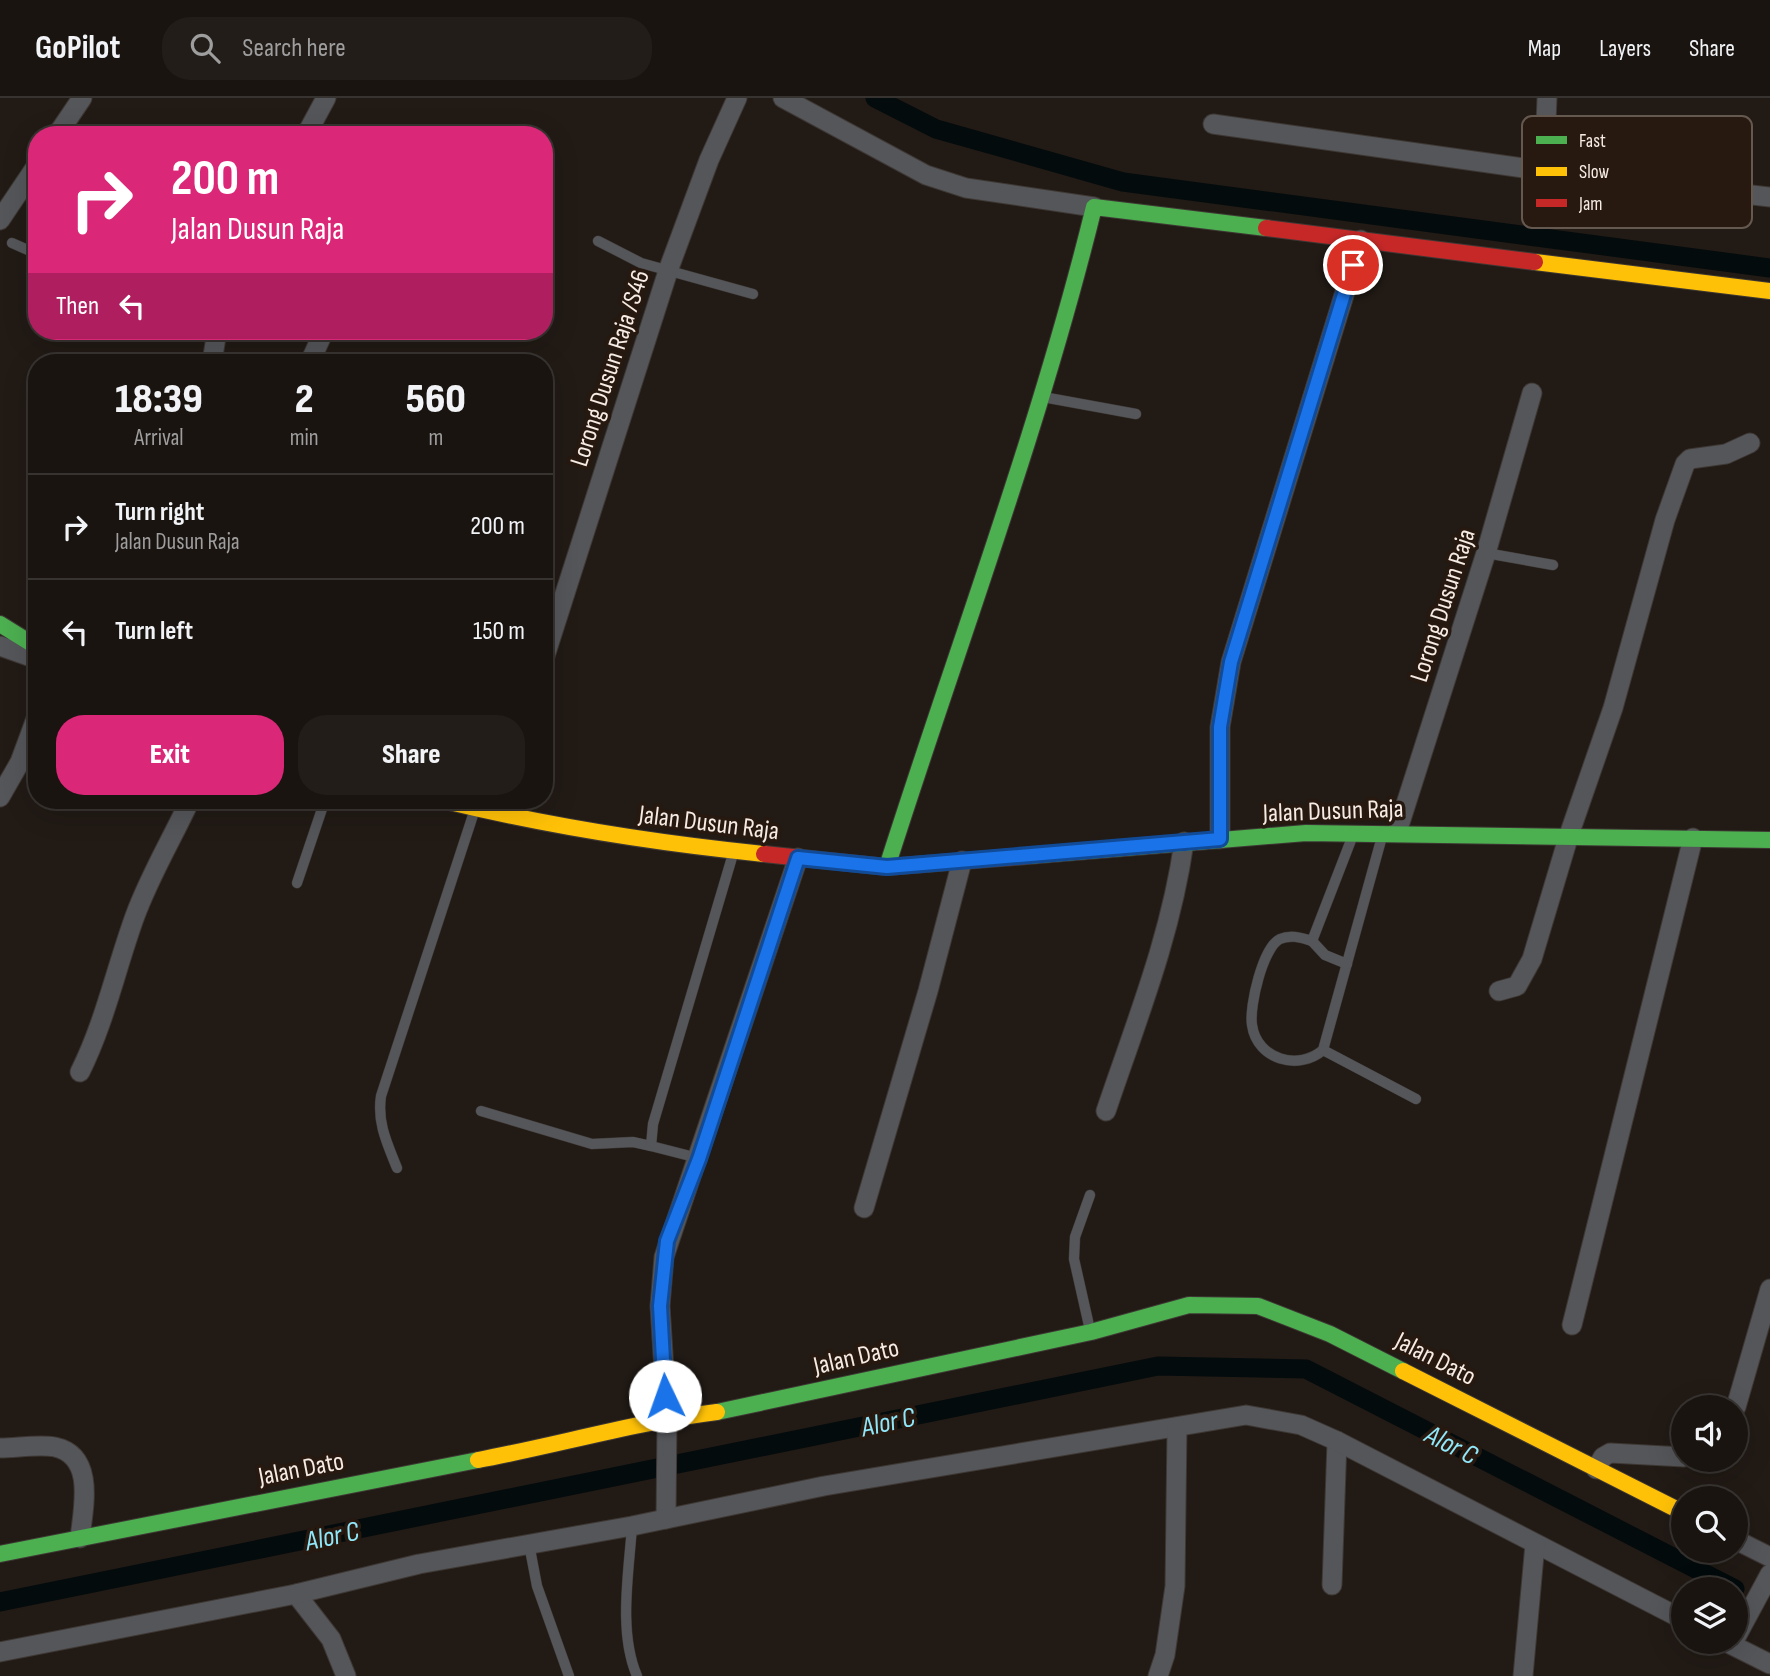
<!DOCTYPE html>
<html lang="en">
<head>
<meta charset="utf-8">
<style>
	:root { --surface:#191410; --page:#221d19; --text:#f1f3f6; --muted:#9f9e9f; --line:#373330; --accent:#db2777 }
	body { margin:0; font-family:"Sofia Sans Condensed",sans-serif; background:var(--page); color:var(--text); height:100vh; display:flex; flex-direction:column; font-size:26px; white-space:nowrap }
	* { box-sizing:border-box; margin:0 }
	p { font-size:23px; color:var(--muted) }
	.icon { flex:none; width:38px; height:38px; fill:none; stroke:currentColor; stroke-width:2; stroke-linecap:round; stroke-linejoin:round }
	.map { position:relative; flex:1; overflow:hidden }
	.side { position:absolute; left:28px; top:256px; width:525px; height:455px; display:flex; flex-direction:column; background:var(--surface); border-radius:28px; box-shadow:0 7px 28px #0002,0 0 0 2px var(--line) }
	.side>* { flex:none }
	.guide { position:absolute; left:28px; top:28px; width:525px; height:214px; border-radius:28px; box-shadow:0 7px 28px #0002,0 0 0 2px var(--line); background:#db2777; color:#fff; overflow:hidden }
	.tools { position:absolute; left:1671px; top:1297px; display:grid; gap:14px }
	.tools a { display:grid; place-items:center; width:77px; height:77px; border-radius:50%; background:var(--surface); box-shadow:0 7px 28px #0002,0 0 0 2px var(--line); font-size:35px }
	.pin { position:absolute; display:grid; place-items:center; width:60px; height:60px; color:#fff; margin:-30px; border:4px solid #fff; border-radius:50%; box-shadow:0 2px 7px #0007 }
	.me { position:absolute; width:77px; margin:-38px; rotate:357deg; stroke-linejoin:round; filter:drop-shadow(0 0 5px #0008) }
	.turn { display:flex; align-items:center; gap:24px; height:147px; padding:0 28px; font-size:32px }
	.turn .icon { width:91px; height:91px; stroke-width:2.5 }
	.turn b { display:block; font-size:49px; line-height:60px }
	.then { display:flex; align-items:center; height:66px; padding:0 28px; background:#0003; gap:14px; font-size:26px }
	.eta { display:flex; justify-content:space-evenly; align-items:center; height:119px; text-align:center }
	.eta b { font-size:42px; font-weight:800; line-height:49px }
	.primary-button { display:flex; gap:14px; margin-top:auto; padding:14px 28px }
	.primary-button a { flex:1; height:80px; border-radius:28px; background:var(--accent); color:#fff; font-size:28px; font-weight:800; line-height:80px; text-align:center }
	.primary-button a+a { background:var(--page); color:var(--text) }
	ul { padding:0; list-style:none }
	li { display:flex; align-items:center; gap:21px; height:105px; padding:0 28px; border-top:2px solid var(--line) }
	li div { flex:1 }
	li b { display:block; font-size:26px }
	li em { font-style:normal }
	header { display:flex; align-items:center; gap:42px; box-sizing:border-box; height:98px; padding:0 35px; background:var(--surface); border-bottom:2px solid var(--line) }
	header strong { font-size:33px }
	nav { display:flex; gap:38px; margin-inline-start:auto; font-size:24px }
	.search { width:490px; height:63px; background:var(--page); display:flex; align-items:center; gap:18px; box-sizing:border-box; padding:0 24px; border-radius:28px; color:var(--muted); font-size:26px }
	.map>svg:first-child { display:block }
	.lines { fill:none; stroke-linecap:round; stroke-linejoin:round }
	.canal { stroke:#030b0d; stroke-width:19 }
	.lane-casing { stroke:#3e3733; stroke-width:11 }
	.street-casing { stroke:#3e3733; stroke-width:21 }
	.fast-casing { stroke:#3e3733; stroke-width:18 }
	.slow-casing { stroke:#3e3733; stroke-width:18 }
	.jam-casing { stroke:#3e3733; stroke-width:18 }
	.lane { stroke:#54565a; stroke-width:10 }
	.street { stroke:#54565a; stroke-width:19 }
	.fast { stroke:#4caf50; stroke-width:16 }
	.slow { stroke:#ffc107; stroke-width:16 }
	.jam { stroke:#c62828; stroke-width:16 }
	.route-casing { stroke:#114b97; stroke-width:18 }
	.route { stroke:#1a73e8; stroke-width:12 }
	.labels { text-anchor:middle; stroke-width:7; stroke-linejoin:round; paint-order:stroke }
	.street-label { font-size:26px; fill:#f6ece5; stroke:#27190f }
	.water-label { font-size:28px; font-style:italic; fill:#90e7f9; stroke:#27190f }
	.key { fill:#27190f; stroke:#65584f; stroke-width:2 }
	.key-label { font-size:19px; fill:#f6ece5 }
</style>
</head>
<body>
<header>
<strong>GoPilot</strong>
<div class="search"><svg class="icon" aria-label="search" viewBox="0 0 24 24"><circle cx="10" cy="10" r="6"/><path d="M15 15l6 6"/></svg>Search here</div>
<nav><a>Map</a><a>Layers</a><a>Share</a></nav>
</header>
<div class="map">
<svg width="1770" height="1578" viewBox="0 0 1770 1578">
	<rect width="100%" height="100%" fill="#211a15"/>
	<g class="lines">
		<g class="canal">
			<path d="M 875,0 L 936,31 L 1123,84 L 1770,170"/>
			<path d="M 0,1504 L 1158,1268 L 1306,1271 L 1735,1491"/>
		</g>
		<g class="lane-casing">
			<g id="lane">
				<path d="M 598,143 L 641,165 L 753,196"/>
				<path d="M 12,145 L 37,156"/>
				<path d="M 1043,299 L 1136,316"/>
				<path d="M 1486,455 L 1553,467"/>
				<path d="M 1353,737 L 1312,843 C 1302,840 1291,836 1280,841 C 1263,849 1249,908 1252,927 C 1257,962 1299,973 1323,952 L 1383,735"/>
				<path d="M 297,785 L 325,702"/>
				<path d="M 1312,843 L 1325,857 L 1347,866"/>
				<path d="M 1323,952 L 1416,1001"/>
				<path d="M 481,1013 L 592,1046 L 633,1044 L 651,1048"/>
				<path d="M 698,1060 L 651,1048 L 653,1026 L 733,756"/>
				<path d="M 397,1070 C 387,1045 377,1025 381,998 L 475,711"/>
				<path d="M 1090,1097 L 1075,1139 L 1074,1161 L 1090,1232"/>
				<path d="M 632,1428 C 629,1474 618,1534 637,1578"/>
				<path d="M 529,1446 L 537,1488 L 569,1578"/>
			</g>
		</g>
		<g class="street-casing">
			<g id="street">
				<path d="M 783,0 L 926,77 L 966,90 L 1094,109"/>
				<path d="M 1547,0 L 1544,73 L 1770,99"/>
				<path d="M 1213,26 L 1544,73"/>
				<path d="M 57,37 L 82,0"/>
				<path d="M 306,37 L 326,0"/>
				<path d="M 0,122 L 37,67"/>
				<path d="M 212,264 L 217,233"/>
				<path d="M 310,264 L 324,233"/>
				<path d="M 0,548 L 37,561"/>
				<path d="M 544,561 L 669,170 L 709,62 L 737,0"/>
				<path d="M 0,699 L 20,664 L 37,618"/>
				<path d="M 1397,734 L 1486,455 L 1532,295"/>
				<path d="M 1220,741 L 1220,629 L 1231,564 L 1361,142"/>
				<path d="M 1499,893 L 1517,888 L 1532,861 L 1569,737 L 1613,610 L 1665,422 L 1685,366 L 1690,361 L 1726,356 L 1750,345"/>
				<path d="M 80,974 C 105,924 116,870 135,818 C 150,777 172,741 190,702"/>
				<path d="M 1106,1013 C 1136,924 1171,838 1184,744"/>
				<path d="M 864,1110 L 928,893 L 962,763"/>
				<path d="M 1572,1227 L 1693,740"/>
				<path d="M 1736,1309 L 1770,1191"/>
				<path d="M 0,1350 C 17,1350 38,1346 55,1349 C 96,1358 83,1411 80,1440"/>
				<path d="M 1596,1371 L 1603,1359 L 1610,1355 L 1684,1359"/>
				<path d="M 666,1421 L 667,1320 L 660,1208 L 664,1159 L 798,760"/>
				<path d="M 1736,1442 L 1770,1459"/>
				<path d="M 1332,1487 L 1337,1343"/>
				<path d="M 296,1496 L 331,1541 L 346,1578"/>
				<path d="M 1736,1539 L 1770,1476"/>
				<path d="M 1726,1544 L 1770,1566"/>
				<path d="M 0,1554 L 296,1496 L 419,1466 L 632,1428 L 824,1388 L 1246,1317 L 1301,1327 L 1337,1343 L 1684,1522"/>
				<path d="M 1158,1578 L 1165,1557 L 1175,1488 L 1177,1329"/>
				<path d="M 1523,1578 L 1535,1446"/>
			</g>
		</g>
		<g class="fast-casing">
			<g id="fast">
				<path d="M 0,526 L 37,549"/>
				<path d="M 1027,758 L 1306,735 L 1770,742"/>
				<path d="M 887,769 C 957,549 1039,333 1094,109 L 1266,130"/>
				<path d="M 717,1314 L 1091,1234 L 1189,1207 L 1258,1208 L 1330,1236 L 1403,1273"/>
				<path d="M 0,1456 L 478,1362"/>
			</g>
		</g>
		<g class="slow-casing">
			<g id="slow">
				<path d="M 1535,164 L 1770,193"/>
				<path d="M 441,702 C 547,728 655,745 764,756"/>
				<path d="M 1403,1273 L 1684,1415"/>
				<path d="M 478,1362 C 558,1347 636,1324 717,1314"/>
			</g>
		</g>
		<g class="jam-casing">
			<g id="jam">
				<path d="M 1266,130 L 1535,164"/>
				<path d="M 764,756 L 887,769 L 1027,758"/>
			</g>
		</g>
		<use href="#lane" class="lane"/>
		<use href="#street" class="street"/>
		<use href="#fast" class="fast"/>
		<use href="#slow" class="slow"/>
		<use href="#jam" class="jam"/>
	</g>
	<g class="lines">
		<g class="route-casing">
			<path id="route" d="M 665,1298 L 660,1208 L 667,1143 L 699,1061 L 798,760 L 887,769 L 1220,741 L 1220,629 L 1231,564 L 1353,167"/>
		</g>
		<use href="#route" class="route"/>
	</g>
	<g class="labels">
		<g class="street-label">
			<text transform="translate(609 270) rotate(-72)" y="9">Lorong Dusun Raja /S46</text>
			<text transform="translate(1442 507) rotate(-72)" y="9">Lorong Dusun Raja</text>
			<text transform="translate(1333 712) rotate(-2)" y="9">Jalan Dusun Raja</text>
			<text transform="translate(709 724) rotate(7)" y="9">Jalan Dusun Raja</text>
			<text transform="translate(856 1258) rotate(-13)" y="9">Jalan Dato</text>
			<text transform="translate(1436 1260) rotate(27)" y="9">Jalan Dato</text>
			<text transform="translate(301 1370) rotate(-11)" y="9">Jalan Dato</text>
		</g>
		<g class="water-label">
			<text transform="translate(888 1323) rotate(-12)" y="10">Alor C</text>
			<text transform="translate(1452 1346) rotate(27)" y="10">Alor C</text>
			<text transform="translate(332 1437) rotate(-12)" y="10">Alor C</text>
		</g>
	</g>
	<rect x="1522" y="18" width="230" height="112" rx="10" class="key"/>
	<rect x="1536" y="38" width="31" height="8" fill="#4caf50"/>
	<rect x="1536" y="69" width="31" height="9" fill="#ffc107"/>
	<rect x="1536" y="101" width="31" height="8" fill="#c62828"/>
	<g class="key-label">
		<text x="1579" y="49">Fast</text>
		<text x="1579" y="80">Slow</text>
		<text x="1579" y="112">Jam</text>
	</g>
</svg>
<div class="tools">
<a><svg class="icon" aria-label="sound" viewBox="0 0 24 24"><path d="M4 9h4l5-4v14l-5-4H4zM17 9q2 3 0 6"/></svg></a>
<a><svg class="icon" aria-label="search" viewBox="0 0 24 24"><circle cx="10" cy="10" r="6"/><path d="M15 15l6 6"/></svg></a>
<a><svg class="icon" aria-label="layers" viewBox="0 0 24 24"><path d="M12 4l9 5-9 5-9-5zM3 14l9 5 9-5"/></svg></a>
</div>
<div class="pin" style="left:1353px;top:167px;background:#d93025"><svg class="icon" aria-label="arrive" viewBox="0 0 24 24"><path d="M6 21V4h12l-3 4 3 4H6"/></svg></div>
<svg class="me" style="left:665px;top:1298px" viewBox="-20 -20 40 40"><circle r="19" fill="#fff"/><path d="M0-13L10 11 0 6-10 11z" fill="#1a73e8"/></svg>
<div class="guide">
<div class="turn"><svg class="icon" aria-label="right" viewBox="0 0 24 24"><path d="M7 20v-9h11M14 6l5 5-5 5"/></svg><div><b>200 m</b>Jalan Dusun Raja</div></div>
<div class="then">Then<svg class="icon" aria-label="left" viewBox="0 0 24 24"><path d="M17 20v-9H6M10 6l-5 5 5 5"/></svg></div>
</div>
<section class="side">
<div class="eta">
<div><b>18:39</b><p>Arrival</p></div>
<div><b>2</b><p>min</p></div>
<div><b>560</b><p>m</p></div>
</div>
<ul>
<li><svg class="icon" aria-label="right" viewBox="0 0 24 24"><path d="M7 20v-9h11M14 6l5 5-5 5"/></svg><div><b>Turn right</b><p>Jalan Dusun Raja</p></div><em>200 m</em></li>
<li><svg class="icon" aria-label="left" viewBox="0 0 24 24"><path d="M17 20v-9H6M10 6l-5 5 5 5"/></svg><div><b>Turn left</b></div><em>150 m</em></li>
</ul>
<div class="primary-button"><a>Exit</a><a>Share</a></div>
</section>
</div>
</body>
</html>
